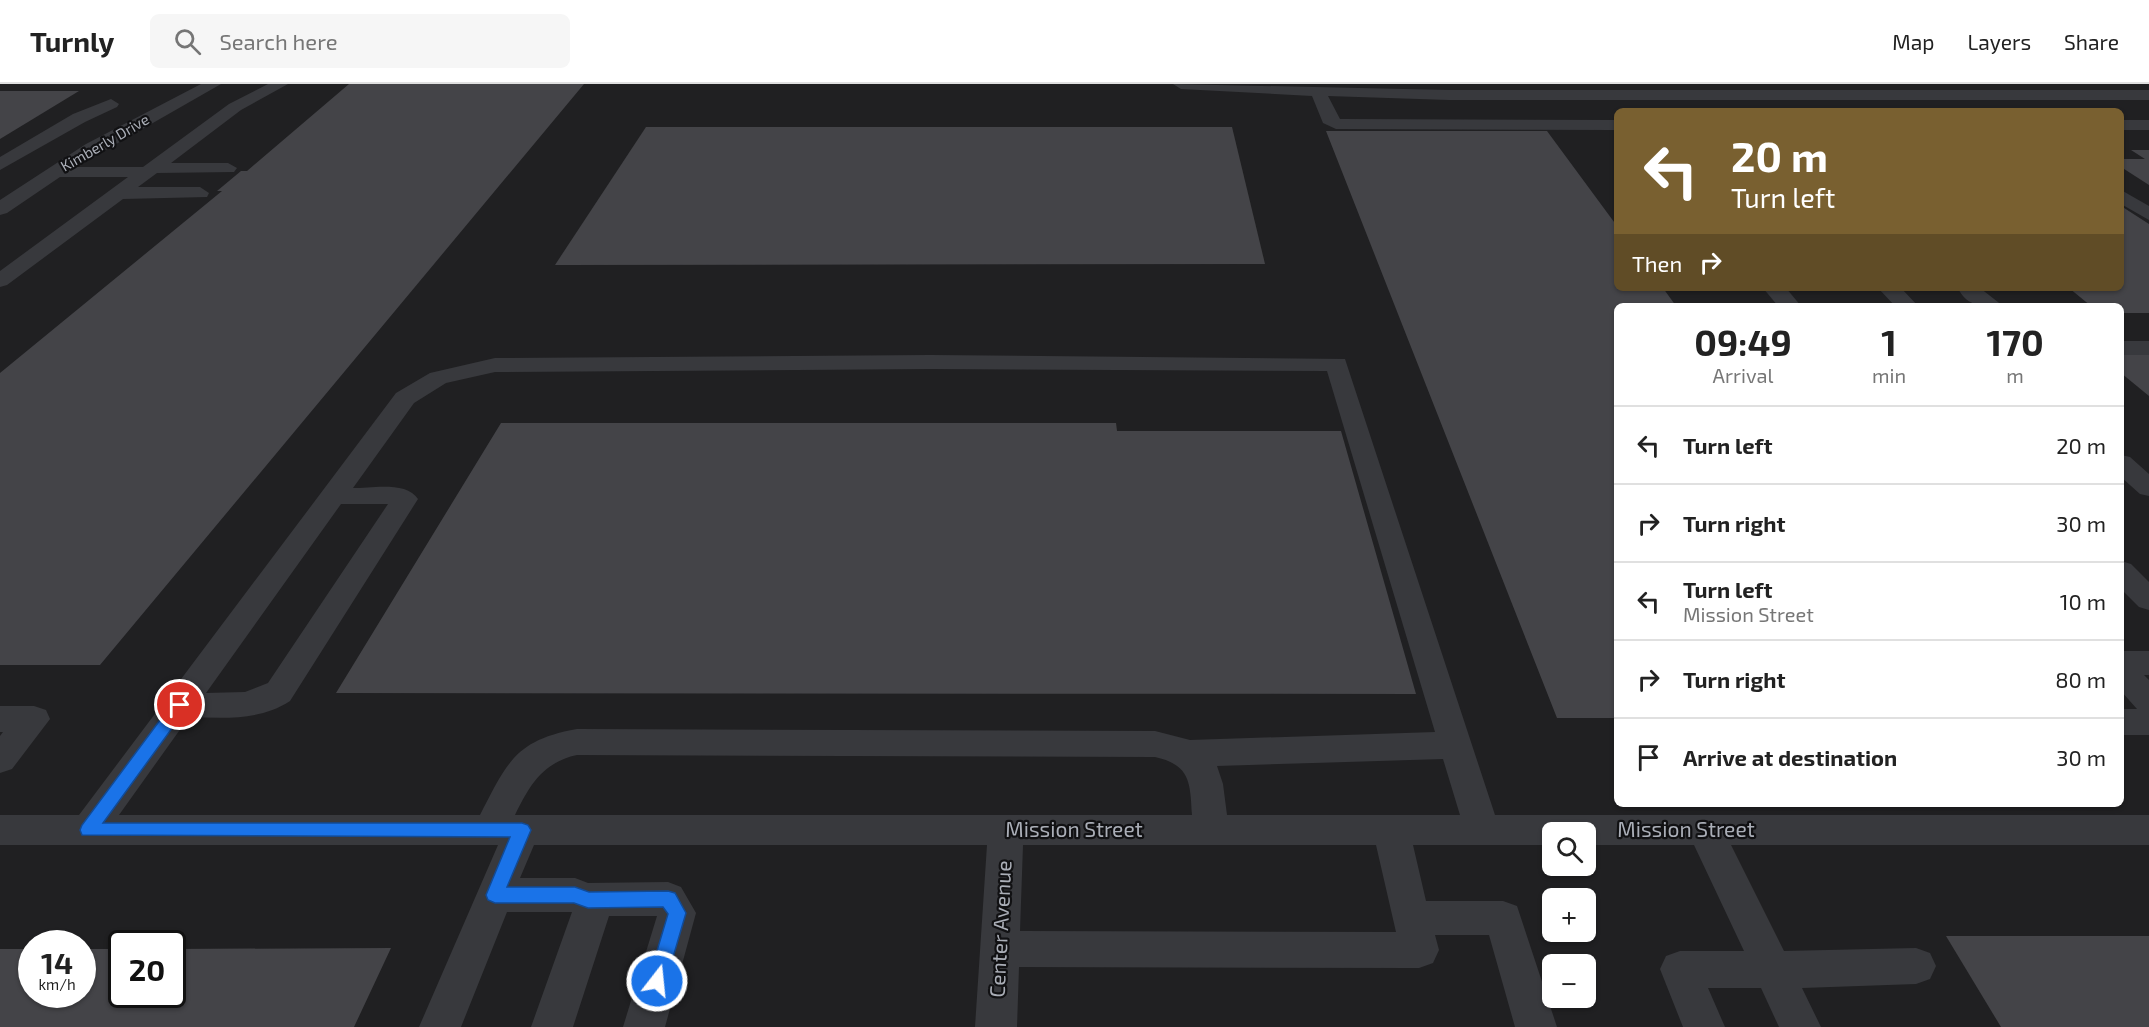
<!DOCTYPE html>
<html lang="en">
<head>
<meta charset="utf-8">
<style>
	:root { --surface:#fff; --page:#f6f6f6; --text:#222; --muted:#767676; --line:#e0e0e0 }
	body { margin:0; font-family:"Exo 2",sans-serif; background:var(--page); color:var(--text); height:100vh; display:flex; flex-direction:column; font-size:22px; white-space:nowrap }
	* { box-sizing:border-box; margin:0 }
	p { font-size:20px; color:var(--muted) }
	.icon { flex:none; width:33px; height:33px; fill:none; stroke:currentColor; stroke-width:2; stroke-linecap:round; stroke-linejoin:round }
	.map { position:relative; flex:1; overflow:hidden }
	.sheet { position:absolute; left:1614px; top:219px; width:510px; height:504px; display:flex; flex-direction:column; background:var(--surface); border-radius:9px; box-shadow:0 2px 4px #0004 }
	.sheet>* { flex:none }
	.top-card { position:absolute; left:1614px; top:24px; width:510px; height:183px; border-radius:9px; box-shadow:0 2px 4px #0004; background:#796030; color:#fff; overflow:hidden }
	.controls { position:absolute; left:1542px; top:738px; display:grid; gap:12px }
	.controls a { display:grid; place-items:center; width:54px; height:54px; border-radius:9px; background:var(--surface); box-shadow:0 2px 4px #0004; font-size:30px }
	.speed { position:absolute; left:18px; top:846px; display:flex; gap:12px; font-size:30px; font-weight:700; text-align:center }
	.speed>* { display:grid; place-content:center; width:78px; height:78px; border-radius:50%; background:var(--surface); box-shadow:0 2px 4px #0004; line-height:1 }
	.speed small { font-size:15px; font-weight:400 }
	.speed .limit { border:3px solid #111; border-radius:9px; background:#fff; color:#111 }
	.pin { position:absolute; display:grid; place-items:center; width:51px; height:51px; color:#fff; margin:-26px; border:3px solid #fff; border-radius:50%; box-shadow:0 2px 6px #0007 }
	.me { position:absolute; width:66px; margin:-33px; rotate:16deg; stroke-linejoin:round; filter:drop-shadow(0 0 4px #0008) }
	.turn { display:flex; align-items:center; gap:21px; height:126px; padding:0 18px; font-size:27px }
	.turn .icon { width:78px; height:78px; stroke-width:2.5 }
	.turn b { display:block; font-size:42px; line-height:51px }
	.then { display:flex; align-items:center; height:57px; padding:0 18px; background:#0003; gap:12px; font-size:22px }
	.eta { display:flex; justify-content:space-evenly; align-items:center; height:102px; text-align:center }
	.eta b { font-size:36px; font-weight:700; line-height:42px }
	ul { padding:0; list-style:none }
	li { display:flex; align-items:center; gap:18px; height:78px; padding:0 18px; border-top:2px solid var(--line) }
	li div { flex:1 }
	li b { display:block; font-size:22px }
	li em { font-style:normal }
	header { display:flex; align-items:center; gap:36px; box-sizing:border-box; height:84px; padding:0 30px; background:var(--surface); border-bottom:2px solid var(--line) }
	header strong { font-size:28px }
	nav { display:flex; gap:33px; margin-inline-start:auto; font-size:21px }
	.search { width:420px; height:54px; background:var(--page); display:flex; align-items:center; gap:15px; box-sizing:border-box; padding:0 21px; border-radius:9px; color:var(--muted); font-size:22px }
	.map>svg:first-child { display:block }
	.built { fill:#202022; fill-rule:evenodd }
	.building { fill:#444448 }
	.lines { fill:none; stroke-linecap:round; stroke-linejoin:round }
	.minor { fill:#38393d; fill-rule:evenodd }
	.route { fill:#1a73e8; stroke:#114b97; stroke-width:1.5 }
	.labels { text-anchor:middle; stroke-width:4.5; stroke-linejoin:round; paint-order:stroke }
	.far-street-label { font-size:15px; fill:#aaaeb7; stroke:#111113 }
	.near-street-label { font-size:21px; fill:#aaaeb7; stroke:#111113 }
</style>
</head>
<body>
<header>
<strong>Turnly</strong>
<div class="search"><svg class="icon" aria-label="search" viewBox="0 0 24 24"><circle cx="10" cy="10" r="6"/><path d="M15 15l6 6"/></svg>Search here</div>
<nav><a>Map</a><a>Layers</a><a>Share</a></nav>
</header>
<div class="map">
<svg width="2149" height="943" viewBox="0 0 2149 943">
	<rect width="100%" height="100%" fill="#161618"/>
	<path class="built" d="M 0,0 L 2149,0 L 2149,943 L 0,943 ZM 1617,27 L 2121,27 L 2121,204 L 1617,204 ZM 1617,222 L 2121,222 L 2121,720 L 1617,720 ZM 1552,748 L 1586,748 L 1586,782 L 1552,782 ZM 1552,814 L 1586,814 L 1586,848 L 1552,848 ZM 32,860 L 82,860 L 82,910 L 32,910 ZM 122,860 L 172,860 L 172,910 L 122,910 ZM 1552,880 L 1586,880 L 1586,914 L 1552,914 Z"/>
	<g class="building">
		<path d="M 349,0 L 584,0 L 100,581 L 0,581 L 0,289 L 222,107 L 217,107 L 241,87 L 247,87 Z"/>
		<path d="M 0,7 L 79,7 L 0,55 Z"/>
		<path d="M 646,43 L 1232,43 L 1265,180 L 555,181 Z"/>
		<path d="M 1326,47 L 1547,47 L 1617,142 L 1617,204 L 1663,204 L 1676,222 L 1617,222 L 1617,634 L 1557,634 Z"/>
		<path d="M 2131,66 L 2149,66 L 2149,101 L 2121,83 L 2121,75 L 2145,75 Z"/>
		<path d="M 2121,122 L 2149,140 L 2149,229 L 2121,229 L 2121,222 L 2091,222 L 2069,204 L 2121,204 Z"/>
		<path d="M 2121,271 L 2149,271 L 2149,312 L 2121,289 Z"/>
		<path d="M 501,339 L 1116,339 L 1117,347 L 1341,347 L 1416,610 L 336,609 Z"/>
		<path d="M 1946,852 L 2149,852 L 2149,943 L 2001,943 Z"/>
		<path d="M 391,864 L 354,943 L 0,943 L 0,865 L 32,865 L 32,910 L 82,910 L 82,865 L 122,865 L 122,910 L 172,910 L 172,865 Z"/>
	</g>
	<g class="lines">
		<g class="minor">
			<path d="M 201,0 L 221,0 L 76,83 L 143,83 L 229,20 L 268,0 L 288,0 L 241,26 L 171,79 L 228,79 L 237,84 L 234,88 L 157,89 L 138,103 L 200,103 L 209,109 L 207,113 L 123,115 L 7,201 L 0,203 L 0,187 L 128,93 L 60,93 L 7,129 L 0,131 L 0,116 L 86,60 Z"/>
			<path d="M 1173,0 L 1449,6 L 2149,6 L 2149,16 L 1449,16 L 1328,12 L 1340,35 L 1617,36 L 1617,46 L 1336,45 L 1323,39 L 1312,12 L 1181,5 Z"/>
			<path d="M 111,15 L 119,20 L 117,23 L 85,38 L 0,86 L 0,73 L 73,30 Z"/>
			<rect x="2121" y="36" width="28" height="10"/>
			<path d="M 2121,106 L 2149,122 L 2149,136 L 2121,120 Z"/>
			<path d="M 1763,204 L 1786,204 L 1801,222 L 1778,222 Z"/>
			<path d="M 1878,204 L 1901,204 L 1918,222 L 1895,222 Z"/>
			<path d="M 1958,204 L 1980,204 L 2003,222 C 1984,222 1967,224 1958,204 Z"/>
			<rect x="2121" y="257" width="28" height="14"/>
			<path d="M 930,271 L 1345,275 L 1495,731 L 2149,731 L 2149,761 L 1731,761 L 1784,867 L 1916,864 L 1930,869 L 1936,882 L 1930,895 L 1916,900 L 1802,904 L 1821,943 L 1779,943 L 1761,904 L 1708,904 L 1725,943 L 1683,943 L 1660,885 L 1666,872 L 1680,867 L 1744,867 L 1694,761 L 1586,761 L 1586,748 L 1552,748 L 1552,761 L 1413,761 L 1426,817 L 1503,817 L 1517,822 L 1557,943 L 1515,943 L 1489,851 L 1435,851 L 1439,866 L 1433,879 L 1419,884 L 1019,883 L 1017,943 L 975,943 L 987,761 L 534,761 L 520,794 L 575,794 L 588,799 L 668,798 L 681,803 L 696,829 L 665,943 L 623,943 L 657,832 L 609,832 L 573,943 L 531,943 L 572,828 L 507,828 L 461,943 L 419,943 L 498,761 L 0,761 L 0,731 L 79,731 L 396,309 L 430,289 L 495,274 ZM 930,285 L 1327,287 L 1435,648 L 1190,656 L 1155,647 L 577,645 C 515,656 507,679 480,731 L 119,731 L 189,633 C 225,634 259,637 290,617 L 418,415 C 407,397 372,404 353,404 L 414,319 L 446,299 L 495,288 ZM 341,420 L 388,420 L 268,599 L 245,608 L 206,609 ZM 577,671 L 1155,673 C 1191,681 1190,699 1192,731 L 515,731 C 529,702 543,678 577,671 ZM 1443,675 L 1460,731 L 1227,731 L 1223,700 L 1217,682 ZM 1023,761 L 1376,761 L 1396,848 L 1020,847 Z"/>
			<path d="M 2121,371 L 2130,373 L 2149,390 L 2149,412 L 2140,410 L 2121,393 Z"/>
			<path d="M 2121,477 L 2131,480 L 2149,498 L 2149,526 L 2139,523 L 2121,505 Z"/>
			<path d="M 2121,567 L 2149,567 L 2149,591 L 2144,591 L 2149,596 L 2149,651 L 2121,651 L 2121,625 L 2137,625 L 2121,607 Z"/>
			<path d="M 0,622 L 34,622 L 46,626 L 50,635 L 12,685 L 0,689 L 0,652 L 3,648 L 0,648 Z"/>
		</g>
	</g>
	<path class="route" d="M 180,615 L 188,621 L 186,625 L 103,739 L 522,739 L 528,741 L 531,746 L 507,803 L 575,803 L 589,808 L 668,807 L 675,809 L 686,829 L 664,904 L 657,906 L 650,904 L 648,897 L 668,830 L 663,823 L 588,824 L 574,819 L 495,819 L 488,816 L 486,811 L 510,753 L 82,751 L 80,746 L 82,741 L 175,616 Z"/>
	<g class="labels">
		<g class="far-street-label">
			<text transform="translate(105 59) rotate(-30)" y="5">Kimberly Drive</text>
		</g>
		<g class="near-street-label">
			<text x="1074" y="753">Mission Street</text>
			<text x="1686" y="753">Mission Street</text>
			<text transform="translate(1001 845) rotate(-87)" y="7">Center Avenue</text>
		</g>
	</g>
</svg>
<div class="controls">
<a><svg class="icon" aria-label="search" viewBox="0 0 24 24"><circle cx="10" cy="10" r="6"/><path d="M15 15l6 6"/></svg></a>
<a>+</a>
<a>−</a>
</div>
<div class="speed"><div>14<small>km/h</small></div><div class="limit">20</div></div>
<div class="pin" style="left:180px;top:621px;background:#d93025"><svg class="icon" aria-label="arrive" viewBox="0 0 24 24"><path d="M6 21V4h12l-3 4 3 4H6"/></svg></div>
<svg class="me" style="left:657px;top:897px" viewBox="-20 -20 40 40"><circle r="17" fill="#1a73e8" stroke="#fff" stroke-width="3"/><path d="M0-11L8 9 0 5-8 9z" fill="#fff"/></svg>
<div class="top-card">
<div class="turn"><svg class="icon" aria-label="left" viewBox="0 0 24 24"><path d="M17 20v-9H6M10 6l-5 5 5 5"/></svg><div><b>20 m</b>Turn left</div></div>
<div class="then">Then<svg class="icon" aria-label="right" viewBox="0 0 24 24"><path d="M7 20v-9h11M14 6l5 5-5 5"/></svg></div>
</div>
<section class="sheet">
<div class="eta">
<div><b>09:49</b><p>Arrival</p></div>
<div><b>1</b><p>min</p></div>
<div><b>170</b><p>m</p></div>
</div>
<ul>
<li><svg class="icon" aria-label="left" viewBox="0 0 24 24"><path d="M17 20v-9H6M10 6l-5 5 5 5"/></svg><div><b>Turn left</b></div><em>20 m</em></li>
<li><svg class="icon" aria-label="right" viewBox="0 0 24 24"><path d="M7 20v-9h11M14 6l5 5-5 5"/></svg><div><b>Turn right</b></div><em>30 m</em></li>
<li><svg class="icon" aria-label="left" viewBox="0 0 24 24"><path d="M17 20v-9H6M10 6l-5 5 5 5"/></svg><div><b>Turn left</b><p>Mission Street</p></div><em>10 m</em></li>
<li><svg class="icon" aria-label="right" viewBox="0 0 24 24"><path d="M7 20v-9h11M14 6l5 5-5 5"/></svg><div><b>Turn right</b></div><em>80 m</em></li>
<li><svg class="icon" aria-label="arrive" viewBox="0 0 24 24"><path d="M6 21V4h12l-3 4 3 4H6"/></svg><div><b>Arrive at destination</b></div><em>30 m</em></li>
</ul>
</section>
</div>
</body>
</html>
